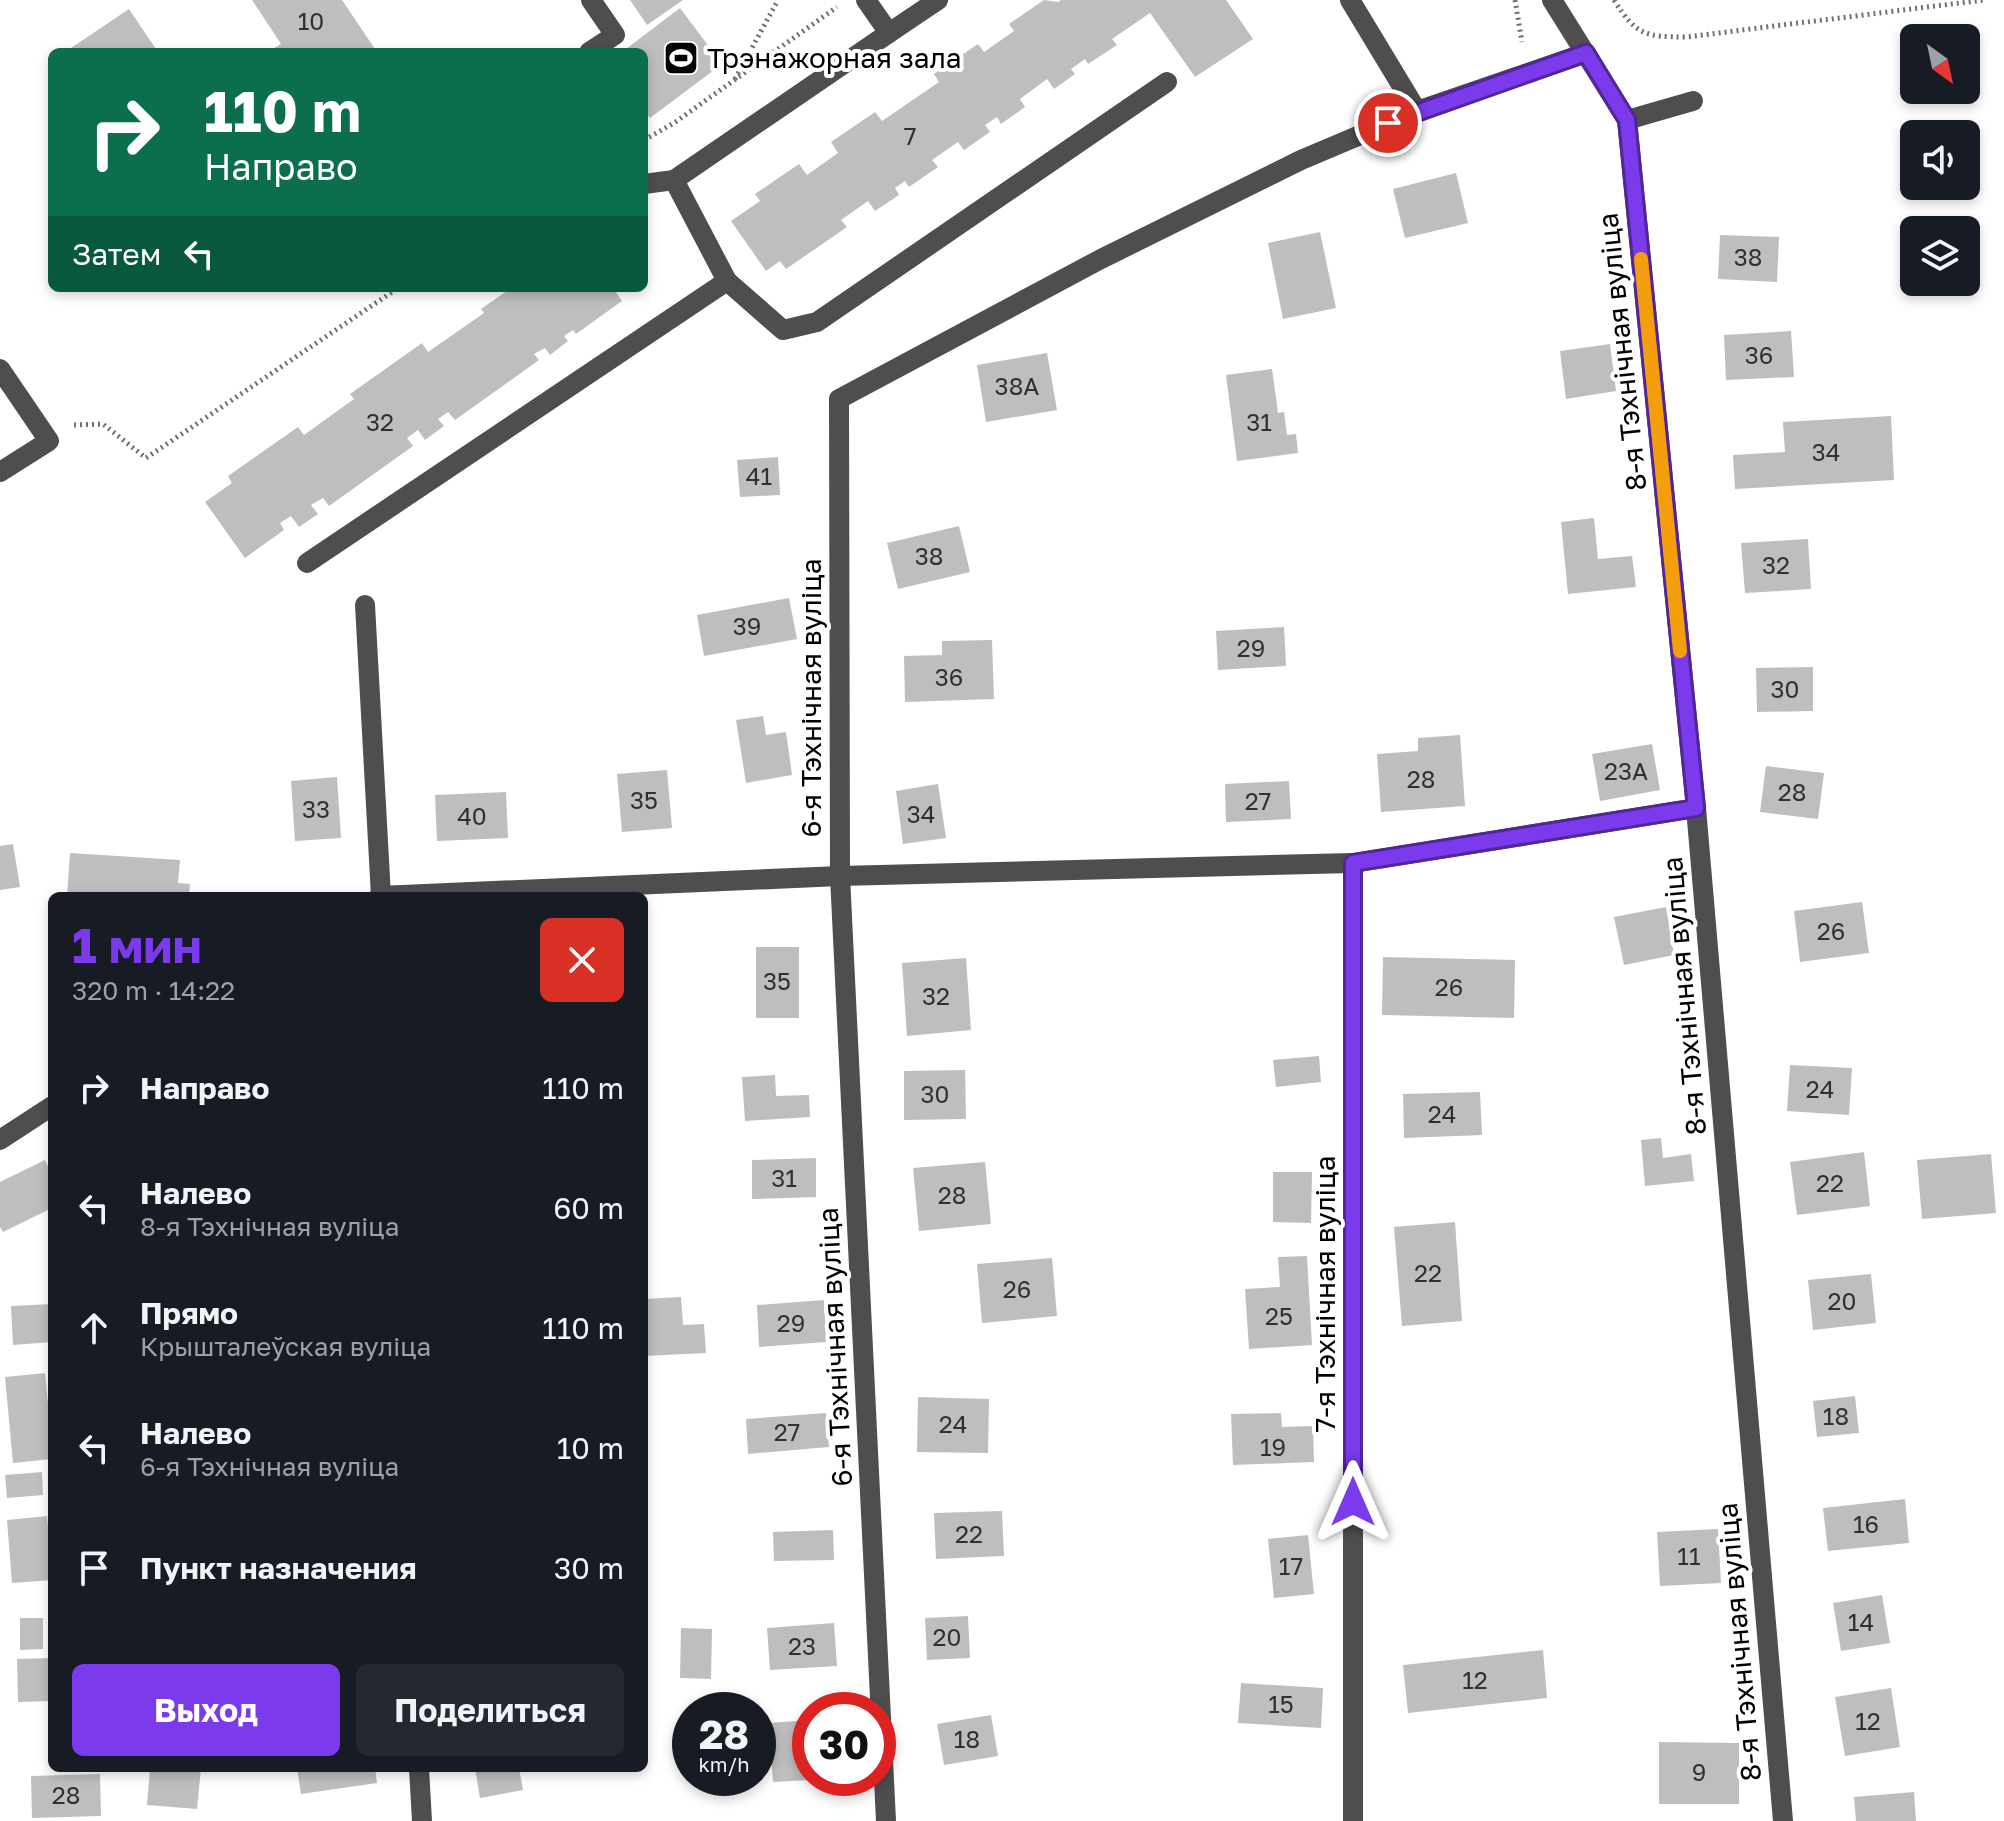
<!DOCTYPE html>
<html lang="ru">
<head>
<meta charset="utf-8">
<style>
	:root { --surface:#171b24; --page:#242831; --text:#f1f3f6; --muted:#9ea1a6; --accent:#7c3aed }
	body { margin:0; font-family:"Golos Text",sans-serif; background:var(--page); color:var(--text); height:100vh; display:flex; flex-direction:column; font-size:30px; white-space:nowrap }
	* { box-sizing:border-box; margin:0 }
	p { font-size:26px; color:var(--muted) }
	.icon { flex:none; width:44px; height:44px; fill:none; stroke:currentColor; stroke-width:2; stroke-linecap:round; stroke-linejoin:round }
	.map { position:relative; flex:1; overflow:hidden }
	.side { position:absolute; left:48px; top:892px; width:600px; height:880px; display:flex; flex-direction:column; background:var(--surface); border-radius:12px; box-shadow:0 4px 12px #0003 }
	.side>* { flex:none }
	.banner { position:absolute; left:48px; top:48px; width:600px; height:244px; border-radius:12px; box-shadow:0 4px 12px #0003; background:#0b6e4f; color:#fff; overflow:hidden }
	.needle { width:52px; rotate:147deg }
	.fabs { position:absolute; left:1900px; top:24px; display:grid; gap:16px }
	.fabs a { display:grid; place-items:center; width:80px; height:80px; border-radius:12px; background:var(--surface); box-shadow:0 4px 12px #0003; font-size:40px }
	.speed { position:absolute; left:672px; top:1692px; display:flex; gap:16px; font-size:40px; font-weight:700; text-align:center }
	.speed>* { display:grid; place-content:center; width:104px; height:104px; border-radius:50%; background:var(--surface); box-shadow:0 4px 12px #0003; line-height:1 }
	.speed small { font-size:20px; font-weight:400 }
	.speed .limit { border:12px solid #d22; background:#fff; color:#111 }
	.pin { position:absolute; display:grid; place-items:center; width:68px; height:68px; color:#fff; margin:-34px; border:4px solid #fff; border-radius:50%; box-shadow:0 2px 8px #0007 }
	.me { position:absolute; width:88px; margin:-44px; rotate:0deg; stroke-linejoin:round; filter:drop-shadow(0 0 6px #0008) }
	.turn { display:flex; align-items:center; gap:28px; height:168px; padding:0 24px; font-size:36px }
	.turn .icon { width:104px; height:104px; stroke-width:2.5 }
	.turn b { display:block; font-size:56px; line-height:68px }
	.then { display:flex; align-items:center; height:76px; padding:0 24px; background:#0003; gap:16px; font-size:30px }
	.round { display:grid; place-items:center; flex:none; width:84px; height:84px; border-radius:12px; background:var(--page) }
	.summary { display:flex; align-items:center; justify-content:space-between; height:136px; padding:0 24px }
	h1 { font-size:48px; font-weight:700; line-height:60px; color:var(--accent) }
	.button { display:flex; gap:16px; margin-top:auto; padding:16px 24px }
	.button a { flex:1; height:92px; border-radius:12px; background:var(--accent); color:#fff; font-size:32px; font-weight:700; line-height:92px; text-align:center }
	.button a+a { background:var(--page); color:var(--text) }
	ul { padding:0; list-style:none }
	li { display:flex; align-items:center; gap:24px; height:120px; padding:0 24px }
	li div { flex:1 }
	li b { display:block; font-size:30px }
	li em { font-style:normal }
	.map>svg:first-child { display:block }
	.building { fill:#bebebe }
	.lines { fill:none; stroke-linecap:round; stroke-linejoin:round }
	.path { stroke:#707070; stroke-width:5; stroke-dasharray:2 4; stroke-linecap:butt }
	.minor { stroke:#4e4e4e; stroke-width:20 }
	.route-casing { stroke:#51269a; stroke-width:20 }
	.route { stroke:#7c3aed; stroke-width:14 }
	.slow { stroke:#f59e0b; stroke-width:14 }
	.labels { text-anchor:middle; stroke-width:8; stroke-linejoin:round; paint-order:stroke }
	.number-label { font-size:24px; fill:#303030 }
	.poi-label { font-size:28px; fill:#000; stroke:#fff; text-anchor:start }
	.street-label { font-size:28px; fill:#000; stroke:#fff }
</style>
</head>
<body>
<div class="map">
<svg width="2004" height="1821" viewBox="0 0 2004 1821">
	<rect width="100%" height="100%" fill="#fff"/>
	<g class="building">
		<path d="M 252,0 L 342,0 L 377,52 L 268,52 L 281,44 Z"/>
		<path d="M 630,0 L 683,0 L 647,25 Z"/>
		<path d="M 1044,0 L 1058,2 L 1061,0 L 1226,0 L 1253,39 L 1195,77 L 1150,13 L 1112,39 L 1117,45 L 1088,64 L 1085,59 L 1071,69 L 1075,74 L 1054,89 L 1047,79 L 1020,99 L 1025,107 L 1001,124 L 997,117 L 985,125 L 990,132 L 964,150 L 958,142 L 932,160 L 938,167 L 909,187 L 905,181 L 895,188 L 899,195 L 875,211 L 868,201 L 841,220 L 847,227 L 786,269 L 780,261 L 766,271 L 731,221 L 760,201 L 755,194 L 799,164 L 807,175 L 838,153 L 831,142 L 875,112 L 882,121 L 939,82 L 934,74 L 978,44 L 984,52 L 1014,31 L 1009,24 Z"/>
		<path d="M 680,8 L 722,64 L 650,118 L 644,110 L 644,52 L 622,52 Z"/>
		<path d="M 129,9 L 158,52 L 65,52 Z"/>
		<path d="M 1456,173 L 1468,223 L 1405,238 L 1393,189 Z"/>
		<path d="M 1320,232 L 1336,308 L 1283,319 L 1268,243 Z"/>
		<path d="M 1975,234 L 1979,272 L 1966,273 L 1966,235 Z"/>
		<path d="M 1720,235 L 1779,237 L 1777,282 L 1718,279 Z"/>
		<path d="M 511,288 L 613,288 L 622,301 L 576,334 L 573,330 L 564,336 L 568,341 L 550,355 L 545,348 L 534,354 L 539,360 L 455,420 L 448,412 L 438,419 L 444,426 L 425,440 L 418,430 L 407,438 L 413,446 L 329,506 L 323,498 L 311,505 L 318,514 L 299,527 L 291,516 L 280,523 L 284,530 L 245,558 L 205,502 L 232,483 L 228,476 L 298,427 L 304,435 L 354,399 L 350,394 L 422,343 L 428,352 L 484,313 L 481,309 Z"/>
		<path d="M 1791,331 L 1794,377 L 1726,380 L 1724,335 Z"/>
		<path d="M 1610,344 L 1616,391 L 1566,399 L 1560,351 Z"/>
		<path d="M 1047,353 L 1057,410 L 986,422 L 977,365 Z"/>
		<path d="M 1272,369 L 1278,413 L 1284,412 L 1287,435 L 1296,434 L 1298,453 L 1237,461 L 1226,375 Z"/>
		<path d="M 1891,416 L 1894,480 L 1735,489 L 1733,455 L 1785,452 L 1783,422 Z"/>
		<path d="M 778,457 L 780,495 L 740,497 L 737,460 Z"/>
		<path d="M 1594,518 L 1598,559 L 1632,556 L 1636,587 L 1568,594 L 1561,522 Z"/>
		<path d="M 959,526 L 970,572 L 898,589 L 887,543 Z"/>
		<path d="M 1808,539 L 1811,589 L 1745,593 L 1741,543 Z"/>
		<path d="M 789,598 L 797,639 L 704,656 L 697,615 Z"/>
		<path d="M 1284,627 L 1286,666 L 1218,670 L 1216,631 Z"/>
		<path d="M 992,640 L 994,699 L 905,702 L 904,656 L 942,655 L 942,641 Z"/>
		<path d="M 1813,667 L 1813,711 L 1757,712 L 1756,668 Z"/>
		<path d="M 763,716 L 766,735 L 786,732 L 792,775 L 746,783 L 736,720 Z"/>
		<path d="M 1460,735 L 1465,806 L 1381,812 L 1377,754 L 1418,751 L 1418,738 Z"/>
		<path d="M 1652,744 L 1660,790 L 1600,801 L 1592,754 Z"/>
		<path d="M 1766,766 L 1824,773 L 1818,819 L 1760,812 Z"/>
		<path d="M 667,770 L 672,828 L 622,832 L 617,774 Z"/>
		<path d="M 337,777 L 341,838 L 295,841 L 291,781 Z"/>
		<path d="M 1289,781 L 1291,819 L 1226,822 L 1225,784 Z"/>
		<path d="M 938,784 L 946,838 L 903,844 L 896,791 Z"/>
		<path d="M 506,792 L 508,838 L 437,841 L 435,795 Z"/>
		<path d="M 13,844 L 20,887 L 0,890 L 0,846 Z"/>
		<path d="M 70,853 L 180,860 L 178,883 L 190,884 L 189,896 L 67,896 Z"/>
		<path d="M 1862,902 L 1869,953 L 1800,962 L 1794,911 Z"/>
		<path d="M 1666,907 L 1674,955 L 1624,965 L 1614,917 Z"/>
		<rect x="756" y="947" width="43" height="71"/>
		<path d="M 1383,957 L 1515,960 L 1514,1018 L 1382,1015 Z"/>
		<path d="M 966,958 L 971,1030 L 907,1036 L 902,963 Z"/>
		<path d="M 1319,1056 L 1321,1082 L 1276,1087 L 1273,1060 Z"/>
		<path d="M 1790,1065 L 1852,1068 L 1849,1115 L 1787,1111 Z"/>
		<path d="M 965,1070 L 966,1119 L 904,1120 L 904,1071 Z"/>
		<path d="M 775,1075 L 776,1096 L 809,1095 L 810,1117 L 745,1121 L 742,1077 Z"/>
		<path d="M 1480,1092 L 1482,1135 L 1404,1138 L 1403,1094 Z"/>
		<path d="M 1661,1138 L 1663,1158 L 1691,1154 L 1694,1181 L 1645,1186 L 1641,1140 Z"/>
		<path d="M 1864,1152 L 1870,1206 L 1797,1215 L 1790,1162 Z"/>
		<path d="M 1991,1154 L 1996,1213 L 1922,1219 L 1917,1160 Z"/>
		<path d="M 816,1158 L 816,1197 L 752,1199 L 752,1160 Z"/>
		<path d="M 45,1160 L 52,1175 L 52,1208 L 3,1232 L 0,1227 L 0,1182 Z"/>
		<path d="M 985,1162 L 991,1224 L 919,1231 L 913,1168 Z"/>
		<path d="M 1273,1172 L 1312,1172 L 1311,1223 L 1273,1222 Z"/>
		<path d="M 1455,1222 L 1462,1321 L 1402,1326 L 1394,1227 Z"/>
		<path d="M 1307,1256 L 1312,1345 L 1249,1349 L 1245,1289 L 1280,1287 L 1278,1257 Z"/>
		<path d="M 1052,1258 L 1057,1316 L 982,1323 L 977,1264 Z"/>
		<path d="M 1871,1274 L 1876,1323 L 1813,1330 L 1808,1280 Z"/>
		<path d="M 681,1297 L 683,1325 L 704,1324 L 706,1353 L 644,1356 L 644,1299 Z"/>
		<path d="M 824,1300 L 826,1342 L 759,1347 L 757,1305 Z"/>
		<path d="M 52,1304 L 52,1342 L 13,1345 L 11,1306 Z"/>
		<path d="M 45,1373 L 49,1414 L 52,1414 L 52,1459 L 13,1463 L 5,1377 Z"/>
		<path d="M 1855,1396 L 1859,1433 L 1817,1437 L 1813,1401 Z"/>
		<path d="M 918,1397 L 989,1399 L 988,1453 L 917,1452 Z"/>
		<path d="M 826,1413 L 829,1447 L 748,1454 L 746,1419 Z"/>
		<path d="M 1281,1413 L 1282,1427 L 1313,1426 L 1314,1462 L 1233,1465 L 1231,1414 Z"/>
		<path d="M 42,1472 L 43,1495 L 7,1498 L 5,1475 Z"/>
		<path d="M 1905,1499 L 1909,1543 L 1828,1551 L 1823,1508 Z"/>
		<path d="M 1002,1511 L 1004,1556 L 936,1559 L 934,1513 Z"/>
		<path d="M 47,1516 L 52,1580 L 12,1583 L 7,1520 Z"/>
		<path d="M 1718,1529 L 1721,1583 L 1660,1586 L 1657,1532 Z"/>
		<path d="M 833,1530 L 834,1560 L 774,1561 L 773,1532 Z"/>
		<path d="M 1308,1535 L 1314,1594 L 1274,1598 L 1268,1539 Z"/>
		<path d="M 1882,1595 L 1890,1643 L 1841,1651 L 1833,1603 Z"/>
		<path d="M 968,1616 L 970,1658 L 927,1660 L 925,1618 Z"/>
		<path d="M 20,1618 L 43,1618 L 43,1649 L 20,1650 Z"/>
		<path d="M 834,1623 L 837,1666 L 770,1670 L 767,1628 Z"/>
		<path d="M 681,1628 L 712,1629 L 711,1679 L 680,1678 Z"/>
		<path d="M 1543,1650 L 1547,1698 L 1408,1713 L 1403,1665 Z"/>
		<path d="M 52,1658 L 52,1701 L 18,1702 L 17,1659 Z"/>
		<path d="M 1241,1683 L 1323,1688 L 1321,1728 L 1238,1723 Z"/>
		<path d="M 1891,1688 L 1900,1747 L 1845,1756 L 1835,1697 Z"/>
		<path d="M 991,1715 L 998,1756 L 944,1765 L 937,1724 Z"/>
		<path d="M 810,1720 L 810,1780 L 773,1782 L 769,1723 Z"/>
		<path d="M 1659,1742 L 1739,1743 L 1739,1804 L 1659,1804 Z"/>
		<path d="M 150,1768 L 201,1768 L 197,1809 L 147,1805 Z"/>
		<path d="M 297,1768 L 375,1768 L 377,1783 L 301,1794 Z"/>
		<path d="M 475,1768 L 519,1768 L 523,1790 L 480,1798 Z"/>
		<path d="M 100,1774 L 101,1816 L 32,1818 L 31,1776 Z"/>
		<path d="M 1914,1792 L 1916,1821 L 1856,1821 L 1854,1797 Z"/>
	</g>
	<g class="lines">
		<g class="path">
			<path d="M 1515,0 L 1522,42"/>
			<path d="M 1614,0 C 1636,35 1645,37 1686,37 L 1984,0"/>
			<path d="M 735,79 L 778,0"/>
			<path d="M 644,140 L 674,123 L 837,7"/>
			<path d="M 74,425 L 103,424 L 146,458 L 398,288"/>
		</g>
		<g class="minor">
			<path d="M 866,0 L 889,33 L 938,0"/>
			<path d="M 1350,0 L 1417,111"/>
			<path d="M 1552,0 L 1627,120 L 1696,808 L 1783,1821"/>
			<path d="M 589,52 L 615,35 L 591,0"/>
			<path d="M 1627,120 L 1693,101"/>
			<path d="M 644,184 L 674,180"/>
			<path d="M 727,281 L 783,330 L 817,322 L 1167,82"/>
			<path d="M 0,369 L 49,441 L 0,472"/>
			<path d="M 307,563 L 727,281 L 674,180 L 889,33"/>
			<path d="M 365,605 L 381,896"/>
			<path d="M 1353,863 L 1353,1821"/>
			<path d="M 379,896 L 840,876 L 1353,863 L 1696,808"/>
			<path d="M 0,1140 L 52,1106"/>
			<path d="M 419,1768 L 422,1821"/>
			<path d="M 886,1821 L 840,876 L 839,399 L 1101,259 L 1301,160 L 1417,111 L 1586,53"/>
		</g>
	</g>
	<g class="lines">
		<g class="route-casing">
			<path id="route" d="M 1353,1502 L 1353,863 L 1696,808 L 1627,120 L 1586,53 L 1388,123"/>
		</g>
		<use href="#route" class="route"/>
		<path class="slow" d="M 1641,259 L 1680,651"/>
	</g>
	<defs>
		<g id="stadium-square" transform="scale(1.8)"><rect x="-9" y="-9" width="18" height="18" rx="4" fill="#000" stroke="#fff"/><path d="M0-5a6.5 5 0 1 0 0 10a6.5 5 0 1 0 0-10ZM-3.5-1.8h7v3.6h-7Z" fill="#fff"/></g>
	</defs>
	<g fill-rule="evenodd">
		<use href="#stadium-square" x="681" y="58"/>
	</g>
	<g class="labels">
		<g class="number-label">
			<text x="311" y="30">10</text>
			<text x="910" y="145">7</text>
			<text x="1748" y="266">38</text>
			<text x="1759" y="364">36</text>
			<text x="1017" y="395">38А</text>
			<text x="380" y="431">32</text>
			<text x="1259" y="431">31</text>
			<text x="1826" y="461">34</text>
			<text x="759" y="485">41</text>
			<text x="929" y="565">38</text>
			<text x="1776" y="574">32</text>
			<text x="747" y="635">39</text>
			<text x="1251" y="657">29</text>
			<text x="949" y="686">36</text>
			<text x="1785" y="698">30</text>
			<text x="1626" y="780">23А</text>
			<text x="1421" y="788">28</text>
			<text x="1792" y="801">28</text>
			<text x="644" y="809">35</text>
			<text x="1258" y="810">27</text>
			<text x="316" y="818">33</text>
			<text x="921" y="823">34</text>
			<text x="472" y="825">40</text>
			<text x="1831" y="940">26</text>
			<text x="777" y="990">35</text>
			<text x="1449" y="996">26</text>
			<text x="936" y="1005">32</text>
			<text x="1820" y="1098">24</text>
			<text x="935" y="1103">30</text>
			<text x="1442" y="1123">24</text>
			<text x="784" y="1187">31</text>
			<text x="1830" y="1192">22</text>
			<text x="952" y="1204">28</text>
			<text x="1428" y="1282">22</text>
			<text x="1017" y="1298">26</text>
			<text x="1842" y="1310">20</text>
			<text x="1279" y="1325">25</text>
			<text x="791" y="1332">29</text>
			<text x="1836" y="1425">18</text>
			<text x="953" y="1433">24</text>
			<text x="787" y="1441">27</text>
			<text x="1273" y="1456">19</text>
			<text x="1866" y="1533">16</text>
			<text x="969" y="1543">22</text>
			<text x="1689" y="1565">11</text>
			<text x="1291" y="1575">17</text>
			<text x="1861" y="1631">14</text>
			<text x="947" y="1646">20</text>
			<text x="802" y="1655">23</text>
			<text x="1475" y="1689">12</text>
			<text x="1281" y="1713">15</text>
			<text x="1868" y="1730">12</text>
			<text x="967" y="1748">18</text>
			<text x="1699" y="1781">9</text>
			<text x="66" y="1804">28</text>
		</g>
		<g class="poi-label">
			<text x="707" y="68">Трэнажорная зала</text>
		</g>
		<g class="street-label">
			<text transform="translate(1622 352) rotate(-96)" y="10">8-я Тэхнічная вуліца</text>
			<text transform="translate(811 698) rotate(-90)" y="10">6-я Тэхнічная вуліца</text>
			<text transform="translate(1684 996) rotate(-95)" y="10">8-я Тэхнічная вуліца</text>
			<text transform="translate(1325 1294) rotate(-90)" y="10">7-я Тэхнічная вуліца</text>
			<text transform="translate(835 1347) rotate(-93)" y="10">6-я Тэхнічная вуліца</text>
			<text transform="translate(1739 1642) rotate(-95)" y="10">8-я Тэхнічная вуліца</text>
		</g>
	</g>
</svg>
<div class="fabs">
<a><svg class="needle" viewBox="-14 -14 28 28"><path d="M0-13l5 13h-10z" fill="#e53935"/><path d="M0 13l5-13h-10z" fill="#9ea1a6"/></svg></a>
<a><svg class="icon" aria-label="sound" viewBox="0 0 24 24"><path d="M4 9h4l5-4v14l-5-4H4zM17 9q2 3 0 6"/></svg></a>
<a><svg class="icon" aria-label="layers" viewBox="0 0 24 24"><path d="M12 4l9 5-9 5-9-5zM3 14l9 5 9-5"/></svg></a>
</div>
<div class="speed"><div>28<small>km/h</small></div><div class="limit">30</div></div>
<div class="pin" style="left:1388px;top:123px;background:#d93025"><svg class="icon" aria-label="arrive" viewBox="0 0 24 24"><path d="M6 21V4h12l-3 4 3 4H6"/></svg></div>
<svg class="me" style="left:1353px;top:1502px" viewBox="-20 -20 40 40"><path d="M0-17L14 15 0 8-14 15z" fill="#7c3aed" stroke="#fff" stroke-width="4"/></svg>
<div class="banner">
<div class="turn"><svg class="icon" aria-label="right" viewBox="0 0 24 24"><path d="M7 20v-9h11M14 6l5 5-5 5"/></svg><div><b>110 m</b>Направо</div></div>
<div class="then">Затем<svg class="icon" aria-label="left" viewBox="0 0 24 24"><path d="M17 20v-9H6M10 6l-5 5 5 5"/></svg></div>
</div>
<section class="side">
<div class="summary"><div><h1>1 мин</h1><p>320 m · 14:22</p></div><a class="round" style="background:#d93025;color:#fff"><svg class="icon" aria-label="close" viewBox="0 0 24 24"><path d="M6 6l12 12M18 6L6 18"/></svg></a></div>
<ul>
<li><svg class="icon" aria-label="right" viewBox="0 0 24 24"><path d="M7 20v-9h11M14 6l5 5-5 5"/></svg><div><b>Направо</b></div><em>110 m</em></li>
<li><svg class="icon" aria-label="left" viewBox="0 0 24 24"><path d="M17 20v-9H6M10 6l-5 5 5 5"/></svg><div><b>Налево</b><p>8-я Тэхнічная вуліца</p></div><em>60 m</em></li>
<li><svg class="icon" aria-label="ahead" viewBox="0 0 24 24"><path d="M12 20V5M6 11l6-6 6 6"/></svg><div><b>Прямо</b><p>Крышталеўская вуліца</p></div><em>110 m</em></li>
<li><svg class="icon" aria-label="left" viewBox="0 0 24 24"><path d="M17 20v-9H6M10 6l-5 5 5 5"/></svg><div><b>Налево</b><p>6-я Тэхнічная вуліца</p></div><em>10 m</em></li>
<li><svg class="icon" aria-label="arrive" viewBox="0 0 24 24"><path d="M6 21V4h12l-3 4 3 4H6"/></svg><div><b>Пункт назначения</b></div><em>30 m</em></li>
</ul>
<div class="button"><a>Выход</a><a>Поделиться</a></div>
</section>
</div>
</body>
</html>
